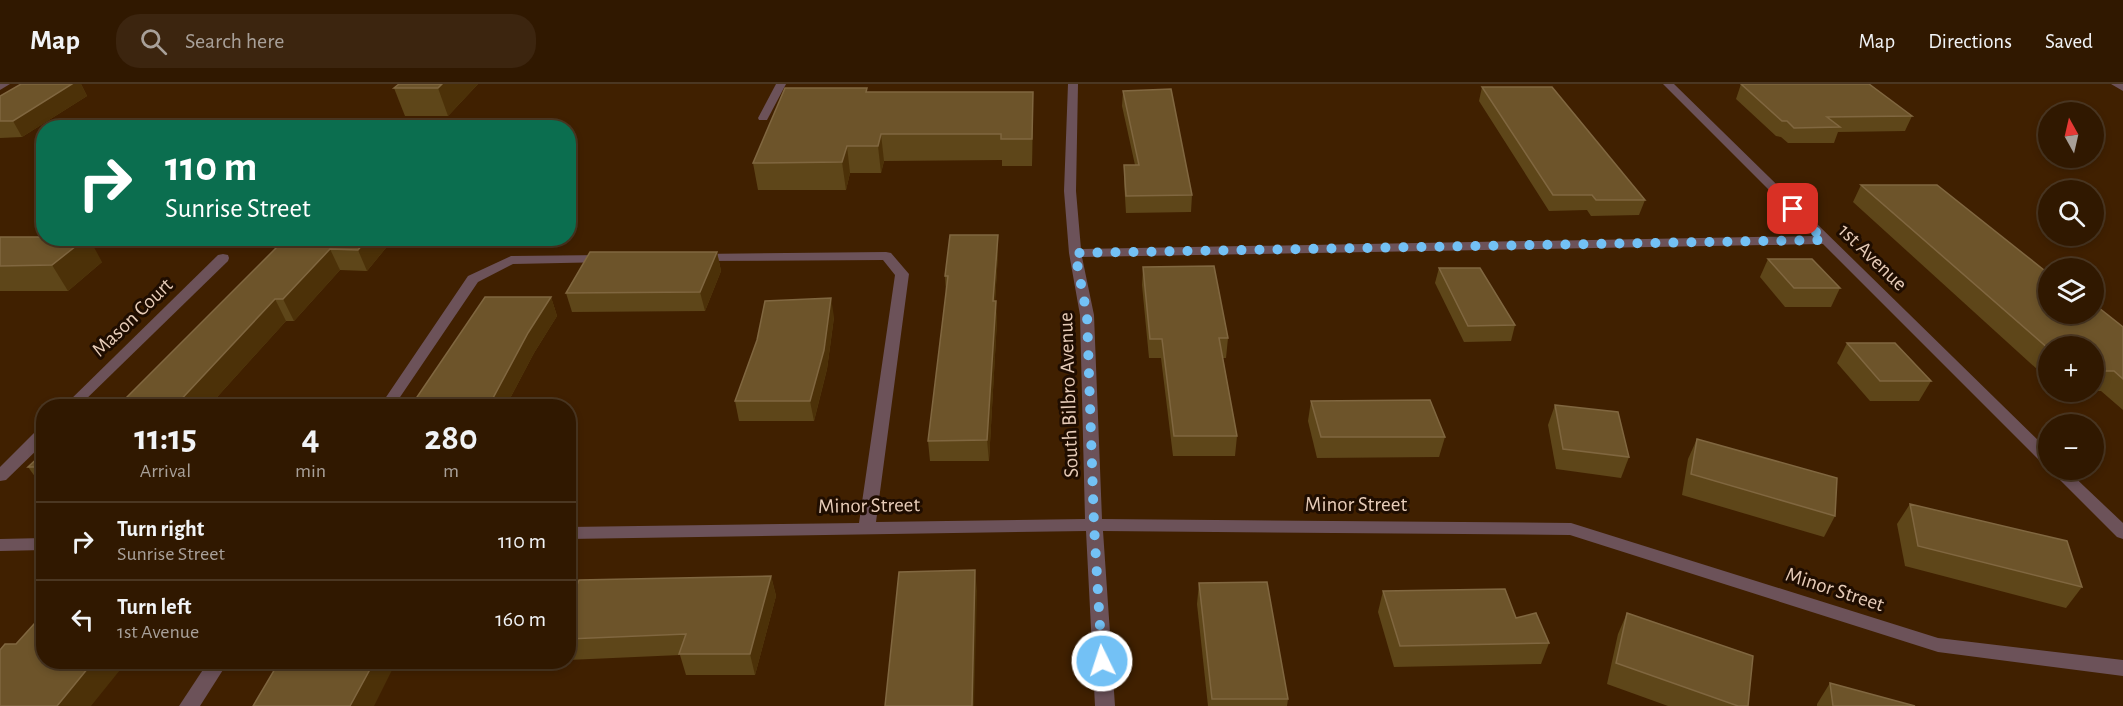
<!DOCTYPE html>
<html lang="en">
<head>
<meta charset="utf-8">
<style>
	:root { --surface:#301800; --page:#3c250f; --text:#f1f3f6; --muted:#a8a099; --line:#4b3722 }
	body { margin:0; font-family:"Alegreya Sans",sans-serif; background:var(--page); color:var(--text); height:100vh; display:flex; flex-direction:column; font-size:22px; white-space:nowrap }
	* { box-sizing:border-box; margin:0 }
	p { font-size:20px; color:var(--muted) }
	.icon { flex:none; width:33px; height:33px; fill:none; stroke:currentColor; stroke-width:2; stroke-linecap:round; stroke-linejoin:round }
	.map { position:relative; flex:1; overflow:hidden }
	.side { position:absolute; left:36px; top:315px; width:540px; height:270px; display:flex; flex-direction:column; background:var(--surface); border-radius:24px; box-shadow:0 3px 9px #0003,0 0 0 2px var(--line) }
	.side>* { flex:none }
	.banner { position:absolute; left:36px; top:36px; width:540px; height:126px; border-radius:24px; box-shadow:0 3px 9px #0003,0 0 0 2px var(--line); background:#0b6e4f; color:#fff; overflow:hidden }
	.needle { width:39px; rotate:352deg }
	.fabs { position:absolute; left:2038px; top:18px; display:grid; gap:12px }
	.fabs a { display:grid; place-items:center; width:66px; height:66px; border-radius:50%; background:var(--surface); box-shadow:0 3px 9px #0003,0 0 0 2px var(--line); font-size:30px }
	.pin { position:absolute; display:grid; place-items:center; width:51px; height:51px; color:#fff; margin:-26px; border-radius:12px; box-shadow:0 3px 9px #0006 }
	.me { position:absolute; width:66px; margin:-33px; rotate:356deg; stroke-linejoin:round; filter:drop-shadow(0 0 4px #0008) }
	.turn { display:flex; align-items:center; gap:21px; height:126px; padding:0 30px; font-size:27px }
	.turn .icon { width:78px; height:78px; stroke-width:2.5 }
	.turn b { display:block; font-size:42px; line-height:51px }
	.eta { display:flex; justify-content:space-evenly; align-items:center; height:102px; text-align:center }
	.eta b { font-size:36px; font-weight:700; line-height:42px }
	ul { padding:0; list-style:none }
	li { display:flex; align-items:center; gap:18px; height:78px; padding:0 30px; border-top:2px solid var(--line) }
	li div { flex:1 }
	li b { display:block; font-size:22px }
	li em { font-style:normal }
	header { display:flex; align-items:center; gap:36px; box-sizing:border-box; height:84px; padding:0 30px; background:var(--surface); border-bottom:2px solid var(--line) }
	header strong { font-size:28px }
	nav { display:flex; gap:33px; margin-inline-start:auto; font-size:21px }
	.search { width:420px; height:54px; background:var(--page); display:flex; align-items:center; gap:15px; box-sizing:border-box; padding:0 21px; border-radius:24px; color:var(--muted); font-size:22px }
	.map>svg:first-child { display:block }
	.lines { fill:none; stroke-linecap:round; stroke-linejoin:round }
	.service { fill:#6c5259; fill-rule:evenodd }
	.minor { fill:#6c5259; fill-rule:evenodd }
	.wall { fill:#5e4619 }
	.shaded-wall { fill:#4c3108 }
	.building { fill:#6d542a; stroke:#806740; stroke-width:1.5 }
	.route { stroke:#73c1f5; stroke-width:10; stroke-dasharray:0 18 }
	.labels { text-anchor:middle; stroke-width:6; stroke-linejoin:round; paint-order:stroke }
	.street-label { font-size:21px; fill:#e7ccb8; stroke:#1f0d00 }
</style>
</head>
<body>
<header>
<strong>Map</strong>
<div class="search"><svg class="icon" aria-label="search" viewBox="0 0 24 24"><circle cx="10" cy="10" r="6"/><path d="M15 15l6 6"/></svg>Search here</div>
<nav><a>Map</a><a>Directions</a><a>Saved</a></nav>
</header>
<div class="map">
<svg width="2123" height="622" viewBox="0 0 2123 622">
	<rect width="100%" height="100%" fill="#402000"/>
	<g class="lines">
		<path class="service" d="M 776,0 L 786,0 L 767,36 L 759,36 L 758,34 Z"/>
		<g class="minor">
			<path d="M 0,0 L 10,0 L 0,6 Z"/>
			<path d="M 1068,0 L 1078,0 L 1076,107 L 1081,165 L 1815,152 L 1663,0 L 1674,0 L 2049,367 L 2049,381 L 2043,380 L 1823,160 L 1082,173 L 1094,231 L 1102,435 L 1571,439 L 1938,554 L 2123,576 L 2123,592 L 1938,568 L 1570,451 L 1103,447 L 1115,622 L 1095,622 L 1086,447 L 568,455 L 568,443 L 859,439 L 895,191 L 883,176 L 693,177 L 692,174 L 693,171 L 698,170 L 886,168 L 891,169 L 909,190 L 876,438 L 1085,435 L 1080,231 L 1069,169 L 1064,107 Z"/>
			<path d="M 2111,0 L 2123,0 L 2123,7 Z"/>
			<path d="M 223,170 L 228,171 L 229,174 L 228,177 L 79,322 L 64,322 L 218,171 Z"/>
			<path d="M 605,171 L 610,172 L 611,175 L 610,178 L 513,180 L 478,198 L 394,322 L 380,322 L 468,192 L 511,172 Z"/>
			<path d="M 44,344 L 44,359 L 6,396 L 0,397 L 0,383 L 38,345 Z"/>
			<path d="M 2050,386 L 2067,386 L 2123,439 L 2123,455 L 2117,453 Z"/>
			<path d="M 44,454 L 44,466 L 0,467 L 0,455 Z"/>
			<path d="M 208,578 L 228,578 L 200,622 L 179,622 Z"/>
		</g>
	</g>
	<g class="wall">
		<path d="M 21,0 L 81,0 L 87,12 L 22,53 L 0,54 L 0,12 Z"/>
		<path d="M 478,0 L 448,32 L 405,32 L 394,4 Z"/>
		<path d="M 1741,0 L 1912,32 L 1905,47 L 1838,48 L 1834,59 L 1788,59 L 1781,53 L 1776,52 L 1736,15 Z"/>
		<path d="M 1482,3 L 1645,116 L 1639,131 L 1591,132 L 1587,126 L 1549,127 L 1479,17 Z"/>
		<path d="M 1123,7 L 1192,111 L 1191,128 L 1126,129 L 1124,97 L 1124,81 L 1135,81 L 1122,22 Z"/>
		<path d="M 868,8 L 1033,33 L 1032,82 L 1002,82 L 1002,76 L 884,77 L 881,89 L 850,89 L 846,106 L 758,106 L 753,79 Z"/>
		<path d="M 1861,101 L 2049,230 L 2123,243 L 2123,326 L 2101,307 L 2094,307 L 2094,262 L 2049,262 L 2049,296 L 1853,118 Z"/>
		<path d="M 0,153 L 102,178 L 68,207 L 0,207 Z"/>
		<path d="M 286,154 L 394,154 L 367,187 L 340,186 L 294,237 L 286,237 L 209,322 Z"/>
		<path d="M 717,168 L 721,187 L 705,227 L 572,228 L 566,209 Z"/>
		<path d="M 998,169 L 995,217 L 997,236 L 989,377 L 930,377 L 928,357 L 946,209 L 945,192 Z"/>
		<path d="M 1768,175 L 1840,204 L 1831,223 L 1785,223 L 1760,193 Z"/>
		<path d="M 1143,183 L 1228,254 L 1226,274 L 1223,274 L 1237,352 L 1235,372 L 1173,372 L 1161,274 L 1149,274 L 1142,201 Z"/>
		<path d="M 1439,184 L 1515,241 L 1511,257 L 1464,258 L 1435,199 Z"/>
		<path d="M 551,213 L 557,232 L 534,269 L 506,322 L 418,322 L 415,316 Z"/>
		<path d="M 834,233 L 827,285 L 814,337 L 739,337 L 735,317 L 757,256 Z"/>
		<path d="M 1847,259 L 1931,297 L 1919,317 L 1870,317 L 1837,279 Z"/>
		<path d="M 1311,317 L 1445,353 L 1439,373 L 1317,374 L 1308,337 Z"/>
		<path d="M 1555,321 L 1629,373 L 1621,394 L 1556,385 L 1548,341 Z"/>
		<path d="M 1697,355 L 1835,432 L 1824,453 L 1682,411 L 1688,375 Z"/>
		<path d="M 44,368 L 44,405 L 28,383 Z"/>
		<path d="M 1910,420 L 2082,503 L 2066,524 L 1905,482 L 1897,440 Z"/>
		<path d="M 771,492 L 776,512 L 755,591 L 686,591 L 680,571 L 568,576 L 568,524 Z"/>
		<path d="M 1199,499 L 1288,615 L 1287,622 L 1208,622 L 1197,520 Z"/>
		<path d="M 1383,507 L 1516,534 L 1549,559 L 1541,580 L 1394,583 L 1378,528 Z"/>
		<path d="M 1627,529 L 1748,622 L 1668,622 L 1607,600 L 1618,550 Z"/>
		<path d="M 1830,599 L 1915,622 L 1817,622 L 1817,620 Z"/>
	</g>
	<g class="shaded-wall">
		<path d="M 72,0 L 81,0 L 87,12 L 22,53 L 13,37 Z"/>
		<path d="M 442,0 L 478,0 L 448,32 L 438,4 Z"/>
		<path d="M 1033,8 L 1033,33 L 1032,82 L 1032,55 Z"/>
		<path d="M 881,50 L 884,77 L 881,89 L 878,62 Z"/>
		<path d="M 847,62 L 850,89 L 846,106 L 842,78 Z"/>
		<path d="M 998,151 L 998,169 L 994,236 L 993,217 Z"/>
		<path d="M 86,154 L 89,154 L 102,178 L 68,207 L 52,181 Z"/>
		<path d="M 368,154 L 394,154 L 367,187 L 358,166 Z"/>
		<path d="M 330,165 L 340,186 L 294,237 L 283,215 Z"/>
		<path d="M 717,168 L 721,187 L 705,227 L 700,208 Z"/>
		<path d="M 551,213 L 557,232 L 534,269 L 506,322 L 496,322 L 493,314 L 528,249 Z"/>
		<path d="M 831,214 L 834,233 L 827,285 L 814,337 L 810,317 Z"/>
		<path d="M 275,215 L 286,237 L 209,322 L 175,322 Z"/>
		<path d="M 996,217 L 997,236 L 989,377 L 987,356 Z"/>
		<path d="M 975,486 L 977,507 L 974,622 L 972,622 Z"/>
		<path d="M 771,492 L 776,512 L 755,591 L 750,570 Z"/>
		<path d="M 93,578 L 122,578 L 124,581 L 91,622 L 57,622 Z"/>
		<path d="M 374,578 L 396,578 L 374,622 L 350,622 Z"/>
	</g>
	<g class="building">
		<path d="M 21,0 L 72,0 L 13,37 L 0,37 L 0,12 Z"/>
		<path d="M 399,0 L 442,0 L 438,4 L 394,4 Z"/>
		<path d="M 1741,0 L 1869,0 L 1912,32 L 1827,33 L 1840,43 L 1794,44 L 1787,37 L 1782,37 Z"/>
		<path d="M 1482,3 L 1552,3 L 1645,116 L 1596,116 L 1592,111 L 1553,111 Z"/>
		<path d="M 785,4 L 867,4 L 866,8 L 1033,8 L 1032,55 L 1001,55 L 1001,50 L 881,50 L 878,62 L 847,62 L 842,78 L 753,79 Z"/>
		<path d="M 1171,5 L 1192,111 L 1126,112 L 1124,81 L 1139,81 L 1123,7 Z"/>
		<path d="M 1861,101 L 1937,101 L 2049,190 L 2049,230 L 2094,230 L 2094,220 L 2123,243 L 2123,295 L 2114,287 L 2094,287 L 2094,262 L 2049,262 L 2049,265 Z"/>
		<path d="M 950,151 L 998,151 L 993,217 L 996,217 L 987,356 L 928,357 L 948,192 L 945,192 Z"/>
		<path d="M 0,153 L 44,153 L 44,154 L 86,154 L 52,181 L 0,182 Z"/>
		<path d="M 286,154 L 368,154 L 358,166 L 330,165 L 283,215 L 275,215 L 175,322 L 118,322 Z"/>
		<path d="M 590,168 L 717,168 L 700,208 L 566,209 Z"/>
		<path d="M 1768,175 L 1812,175 L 1840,204 L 1794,204 Z"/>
		<path d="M 1214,182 L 1228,254 L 1219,254 L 1237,352 L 1174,352 L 1162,255 L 1150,255 L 1143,183 Z"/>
		<path d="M 1439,184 L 1480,184 L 1515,241 L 1468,242 Z"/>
		<path d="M 485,213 L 551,213 L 528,249 L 493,314 L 415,316 Z"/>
		<path d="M 831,214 L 824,266 L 810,317 L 735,317 L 757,256 L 765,217 Z"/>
		<path d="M 1847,259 L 1895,259 L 1931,297 L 1880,297 Z"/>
		<path d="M 1430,316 L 1445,353 L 1321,353 L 1311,317 Z"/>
		<path d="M 1555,321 L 1618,328 L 1629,373 L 1563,365 Z"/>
		<path d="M 1697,355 L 1837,394 L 1835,432 L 1691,390 Z"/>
		<path d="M 44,368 L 44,383 L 28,383 Z"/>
		<path d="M 1910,420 L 2067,457 L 2082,503 L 1918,462 Z"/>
		<path d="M 975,486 L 972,622 L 885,622 L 899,488 Z"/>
		<path d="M 771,492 L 750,570 L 679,570 L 686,550 L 568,555 L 568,524 L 579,496 Z"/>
		<path d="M 1267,498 L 1288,615 L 1212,615 L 1199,499 Z"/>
		<path d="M 1505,505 L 1516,534 L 1536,529 L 1549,559 L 1400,562 L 1383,507 Z"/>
		<path d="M 44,529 L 44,578 L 93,578 L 57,622 L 0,622 L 0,566 L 5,560 L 16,560 Z"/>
		<path d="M 1627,529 L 1753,572 L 1748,622 L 1738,622 L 1616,579 Z"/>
		<path d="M 279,578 L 374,578 L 350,622 L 253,622 Z"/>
		<path d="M 1830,599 L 1915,622 L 1833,622 Z"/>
	</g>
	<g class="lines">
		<path class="route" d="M 1102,577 L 1094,441 L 1087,231 L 1075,169 L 1824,156 L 1793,125"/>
	</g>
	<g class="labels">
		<g class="street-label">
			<text transform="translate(1873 173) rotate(44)" y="7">1st Avenue</text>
			<text transform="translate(132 233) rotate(-44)" y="7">Mason Court</text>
			<text transform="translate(1068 311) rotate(-92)" y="7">South Bilbro Avenue</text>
			<text x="1356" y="427">Minor Street</text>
			<text transform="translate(869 421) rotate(-1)" y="7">Minor Street</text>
			<text transform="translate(1835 505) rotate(18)" y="7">Minor Street</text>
		</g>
	</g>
</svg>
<div class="fabs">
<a><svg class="needle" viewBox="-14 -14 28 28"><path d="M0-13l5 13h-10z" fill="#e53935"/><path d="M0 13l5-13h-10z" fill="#a8a099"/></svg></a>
<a><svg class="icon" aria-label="search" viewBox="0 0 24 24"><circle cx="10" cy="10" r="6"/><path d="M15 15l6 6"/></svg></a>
<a><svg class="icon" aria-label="layers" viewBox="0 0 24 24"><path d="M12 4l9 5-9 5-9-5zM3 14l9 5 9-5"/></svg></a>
<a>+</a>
<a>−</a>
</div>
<div class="pin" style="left:1793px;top:125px;background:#d93025"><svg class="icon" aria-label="arrive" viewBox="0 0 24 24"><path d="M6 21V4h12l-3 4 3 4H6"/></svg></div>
<svg class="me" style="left:1102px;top:577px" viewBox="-20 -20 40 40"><circle r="17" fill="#73c1f5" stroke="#fff" stroke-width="3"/><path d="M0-11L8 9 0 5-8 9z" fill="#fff"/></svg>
<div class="banner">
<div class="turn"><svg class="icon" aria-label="right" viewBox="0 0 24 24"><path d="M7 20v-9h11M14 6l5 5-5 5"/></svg><div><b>110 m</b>Sunrise Street</div></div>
</div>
<section class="side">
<div class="eta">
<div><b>11:15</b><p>Arrival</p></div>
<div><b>4</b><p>min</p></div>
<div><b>280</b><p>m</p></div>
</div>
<ul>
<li><svg class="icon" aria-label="right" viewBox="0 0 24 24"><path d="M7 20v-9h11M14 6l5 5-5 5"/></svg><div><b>Turn right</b><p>Sunrise Street</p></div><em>110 m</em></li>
<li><svg class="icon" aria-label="left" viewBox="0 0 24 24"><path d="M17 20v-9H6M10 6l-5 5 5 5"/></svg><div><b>Turn left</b><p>1st Avenue</p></div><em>160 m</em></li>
</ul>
</section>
</div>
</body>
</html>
